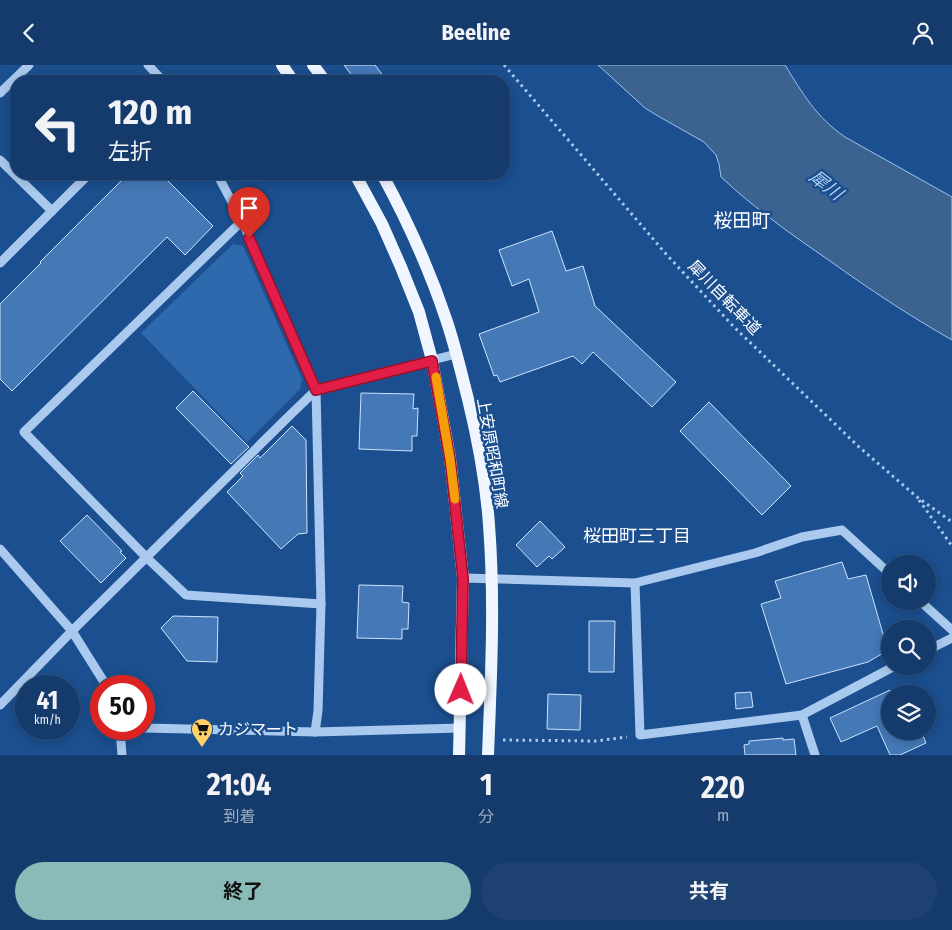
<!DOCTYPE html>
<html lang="ja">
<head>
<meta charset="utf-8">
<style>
	:root { --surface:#143b6b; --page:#1d4271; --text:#f1f3f6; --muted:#9dadc1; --line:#33557e; --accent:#8bbbb9 }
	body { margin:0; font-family:"Fira Sans Condensed","Noto Sans JP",sans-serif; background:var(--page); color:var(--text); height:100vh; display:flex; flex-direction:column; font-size:19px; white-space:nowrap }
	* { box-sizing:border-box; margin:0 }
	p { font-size:16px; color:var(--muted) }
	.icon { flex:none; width:28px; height:28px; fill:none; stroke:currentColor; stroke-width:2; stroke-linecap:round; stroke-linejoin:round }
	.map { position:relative; height:690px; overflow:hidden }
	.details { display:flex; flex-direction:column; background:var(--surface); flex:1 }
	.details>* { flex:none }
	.banner { position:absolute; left:10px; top:10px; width:500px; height:105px; border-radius:20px; box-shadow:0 2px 12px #0003,0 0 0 1px var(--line); background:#143b6b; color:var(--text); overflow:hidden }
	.buttons { position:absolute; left:881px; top:490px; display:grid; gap:10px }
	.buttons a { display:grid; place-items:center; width:55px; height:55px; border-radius:50%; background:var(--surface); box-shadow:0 2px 12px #0003,0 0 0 1px var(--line); font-size:25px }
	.speed { position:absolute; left:15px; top:610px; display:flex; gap:10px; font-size:25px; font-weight:700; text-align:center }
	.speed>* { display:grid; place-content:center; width:65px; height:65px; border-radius:50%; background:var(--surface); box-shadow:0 2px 12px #0003,0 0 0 1px var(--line); line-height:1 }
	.speed small { font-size:12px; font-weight:400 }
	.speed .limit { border:8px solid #d22; background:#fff; color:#111 }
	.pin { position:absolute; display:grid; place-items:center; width:42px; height:42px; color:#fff; margin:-51px -21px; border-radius:50% 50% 50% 0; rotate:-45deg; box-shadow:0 0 5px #0007 }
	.pin .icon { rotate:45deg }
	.me { position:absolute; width:55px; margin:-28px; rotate:1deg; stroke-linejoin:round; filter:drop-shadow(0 0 4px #0008) }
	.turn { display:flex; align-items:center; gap:18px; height:105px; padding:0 15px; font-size:22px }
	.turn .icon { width:65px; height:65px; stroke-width:2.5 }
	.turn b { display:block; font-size:35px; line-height:42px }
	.eta { display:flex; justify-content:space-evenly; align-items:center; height:85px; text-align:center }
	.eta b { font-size:30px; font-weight:700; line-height:35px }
	.button { display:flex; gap:10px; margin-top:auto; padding:10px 15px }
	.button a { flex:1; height:58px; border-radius:30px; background:var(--accent); color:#111; font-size:20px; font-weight:700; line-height:58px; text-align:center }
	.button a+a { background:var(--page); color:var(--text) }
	header { display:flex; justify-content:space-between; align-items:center; height:65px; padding:0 15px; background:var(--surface); font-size:22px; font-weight:700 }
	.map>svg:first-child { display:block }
	.green { fill:#2e69ad }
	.water { fill:#3c6290; stroke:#9cc4f0 }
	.building { fill:#4478b7; stroke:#cfe3fa }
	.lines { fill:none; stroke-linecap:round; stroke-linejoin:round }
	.path { stroke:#a9c9ee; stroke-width:3; stroke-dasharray:2.5 4; stroke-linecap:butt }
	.minor { stroke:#a9c9ee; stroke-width:9 }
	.major { stroke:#f0f6ff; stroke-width:12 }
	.route-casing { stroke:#92132f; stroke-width:12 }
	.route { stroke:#e11d48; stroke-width:9 }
	.slow { stroke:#f59e0b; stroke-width:9 }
	.labels { text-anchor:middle; stroke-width:5; stroke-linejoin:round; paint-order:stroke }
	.street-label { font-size:16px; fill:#fff; stroke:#1b4f8f }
	.poi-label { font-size:16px; fill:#fff; stroke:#1b4f8f; text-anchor:start }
	.water-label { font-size:18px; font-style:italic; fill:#b5d3f5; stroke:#1b4f8f }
	.neighbourhood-label { font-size:18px; fill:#fff; stroke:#1b4f8f }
	.quarter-label { font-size:19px; fill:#fff; stroke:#1b4f8f }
</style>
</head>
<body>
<header><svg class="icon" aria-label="back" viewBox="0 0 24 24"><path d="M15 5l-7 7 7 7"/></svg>Beeline<svg class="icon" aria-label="person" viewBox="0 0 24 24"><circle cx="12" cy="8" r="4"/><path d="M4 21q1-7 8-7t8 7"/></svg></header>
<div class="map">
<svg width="952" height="690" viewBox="0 0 952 690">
	<rect width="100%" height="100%" fill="#1b4f8f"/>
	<path class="green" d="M 233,179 L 243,181 L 302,314 L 300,324 L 247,377 L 141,268 Z"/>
	<path class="water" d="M 598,0 L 785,0 C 803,29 816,52 845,72 L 952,132 L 952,275 C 910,251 869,224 830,196 C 792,170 754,143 721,112 L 719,99 L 716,90 L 704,77 L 658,51 L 645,43 Z"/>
	<g class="building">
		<path d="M 344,0 L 375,0 L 387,16 L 356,16 Z"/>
		<path d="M 128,109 L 131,109 L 136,114 L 140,110 L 147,116 L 154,109 L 161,109 L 213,161 L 185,190 L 167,172 L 12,326 L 0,314 L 0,239 L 41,198 L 40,197 Z"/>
		<path d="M 552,166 L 566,206 L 583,201 L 595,241 L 676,317 L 652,342 L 593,287 L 582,299 L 573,291 L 500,317 L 497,310 L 494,311 L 479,269 L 539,247 L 529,214 L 512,221 L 499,185 Z"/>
		<path d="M 193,326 L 249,382 L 231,399 L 176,343 Z"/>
		<path d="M 361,328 L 414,329 L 413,344 L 418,343 L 417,371 L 412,371 L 412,386 L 359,384 Z"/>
		<path d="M 709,337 L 791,421 L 762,450 L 680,366 Z"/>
		<path d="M 292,361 L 306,375 L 307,468 L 298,469 L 281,484 L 227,427 L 243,411 L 240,408 L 258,390 L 260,393 Z"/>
		<path d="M 87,450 L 122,486 L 120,487 L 126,493 L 101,518 L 60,476 Z"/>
		<path d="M 540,456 L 565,482 L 552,494 L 549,491 L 537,502 L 516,480 Z"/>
		<path d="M 842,497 L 848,514 L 866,510 L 883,569 L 890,567 L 890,584 L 868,597 L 786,619 L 761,539 L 781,533 L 775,516 Z"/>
		<path d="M 359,520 L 403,521 L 402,537 L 409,538 L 408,564 L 402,564 L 402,574 L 357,573 Z"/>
		<path d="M 173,551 L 218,552 L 217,597 L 187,596 L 161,563 Z"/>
		<path d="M 589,556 L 615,556 L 614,607 L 589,607 Z"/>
		<path d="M 890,625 L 890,666 L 921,666 L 926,678 L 900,690 L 890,690 L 877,661 L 841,677 L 830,653 Z"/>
		<path d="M 751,627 L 753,642 L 736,644 L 735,628 Z"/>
		<path d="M 548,629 L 581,630 L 580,665 L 547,664 Z"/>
		<path d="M 783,673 L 783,675 L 794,674 L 796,690 L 745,690 L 744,680 L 749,679 L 749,676 Z"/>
	</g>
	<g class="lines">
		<g class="path">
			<path d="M 504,0 L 666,189 L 735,263 L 858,381 L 917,432 L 952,457"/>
			<path d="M 919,435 L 952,481"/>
			<path d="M 503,675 L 596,676 L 627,672"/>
		</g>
		<g class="minor">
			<path d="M 148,0 L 163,16"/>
			<path d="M 0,28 L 29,0"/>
			<path d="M 0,95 L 52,146"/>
			<path d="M 217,109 L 242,156 L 316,325 L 321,539 L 318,646 L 315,667"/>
			<path d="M 242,156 L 24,367 L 146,492 L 186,530 L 321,539"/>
			<path d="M 0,198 L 89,109"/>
			<path d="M 0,484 L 72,566 L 104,617 L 105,621"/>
			<path d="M 890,509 L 842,465 L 802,472 L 755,488 L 635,518 L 640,670 L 802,650 L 895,601"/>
			<path d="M 463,513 L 635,518"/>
			<path d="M 920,536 L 952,565"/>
			<path d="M 928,585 L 952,573"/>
			<path d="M 0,640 L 72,566 L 286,354 L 316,325 L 456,289"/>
			<path d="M 802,650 L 815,690"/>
			<path d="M 144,663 L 315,667 L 460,663"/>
			<path d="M 120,664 L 122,690"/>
			<path d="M 121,666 L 136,664"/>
		</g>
		<g class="major">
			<path d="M 282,0 L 293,16"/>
			<path d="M 313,0 L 325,16"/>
			<path d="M 355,109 L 382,159 L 401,202 L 419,247 L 432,295 L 450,393 L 463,513 L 459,690"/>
			<path d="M 382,109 C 407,155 429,203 446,254 C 455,280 461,307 468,334 C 478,375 486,417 489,460 C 495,537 491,613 488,690"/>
		</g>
	</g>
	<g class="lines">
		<g class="route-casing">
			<path id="route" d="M 249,173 L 316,325 L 432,296 L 450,394 L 463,513 L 461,625"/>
		</g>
		<use href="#route" class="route"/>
		<path class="slow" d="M 436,312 L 450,394 L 455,434"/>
	</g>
	<defs>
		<g id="supermarket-pin" transform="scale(1.125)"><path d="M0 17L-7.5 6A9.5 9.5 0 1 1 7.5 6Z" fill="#ffd166" stroke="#1b4f8f"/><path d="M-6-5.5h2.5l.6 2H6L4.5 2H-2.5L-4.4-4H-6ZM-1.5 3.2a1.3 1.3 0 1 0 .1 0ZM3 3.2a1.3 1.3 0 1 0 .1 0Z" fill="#111"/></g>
	</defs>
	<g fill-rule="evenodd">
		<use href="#supermarket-pin" x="202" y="664"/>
	</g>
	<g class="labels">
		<g class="street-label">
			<text transform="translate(725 232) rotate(46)" y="6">犀川自転車道</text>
			<text transform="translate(493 388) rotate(80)" y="6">上安原昭和町線</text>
		</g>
		<g class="poi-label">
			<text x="218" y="670">カジマート</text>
		</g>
		<g class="water-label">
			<text transform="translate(826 120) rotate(38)" y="6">犀川</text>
		</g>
		<g class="neighbourhood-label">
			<text x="637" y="477">桜田町三丁目</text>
		</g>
		<g class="quarter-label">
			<text x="742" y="162">桜田町</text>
		</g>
	</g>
</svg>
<div class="buttons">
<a><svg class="icon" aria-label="sound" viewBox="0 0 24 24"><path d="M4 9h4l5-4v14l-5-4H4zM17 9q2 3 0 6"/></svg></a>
<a><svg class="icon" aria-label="search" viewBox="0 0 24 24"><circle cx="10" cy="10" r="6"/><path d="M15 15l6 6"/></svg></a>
<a><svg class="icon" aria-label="layers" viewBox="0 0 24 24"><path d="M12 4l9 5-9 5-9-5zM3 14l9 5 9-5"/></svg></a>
</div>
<div class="speed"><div>41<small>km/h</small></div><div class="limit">50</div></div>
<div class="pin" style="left:249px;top:173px;background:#d93025"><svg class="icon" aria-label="arrive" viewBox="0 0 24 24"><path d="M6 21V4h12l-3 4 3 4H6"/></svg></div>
<svg class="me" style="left:461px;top:625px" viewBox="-20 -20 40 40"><circle r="19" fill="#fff"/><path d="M0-13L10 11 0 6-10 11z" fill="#e11d48"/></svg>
<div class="banner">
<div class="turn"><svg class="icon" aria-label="left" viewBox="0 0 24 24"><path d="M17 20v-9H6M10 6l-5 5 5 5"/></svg><div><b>120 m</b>左折</div></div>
</div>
</div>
<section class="details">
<div class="eta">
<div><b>21:04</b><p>到着</p></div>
<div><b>1</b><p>分</p></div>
<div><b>220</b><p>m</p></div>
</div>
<div class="button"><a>終了</a><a>共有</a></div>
</section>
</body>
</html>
